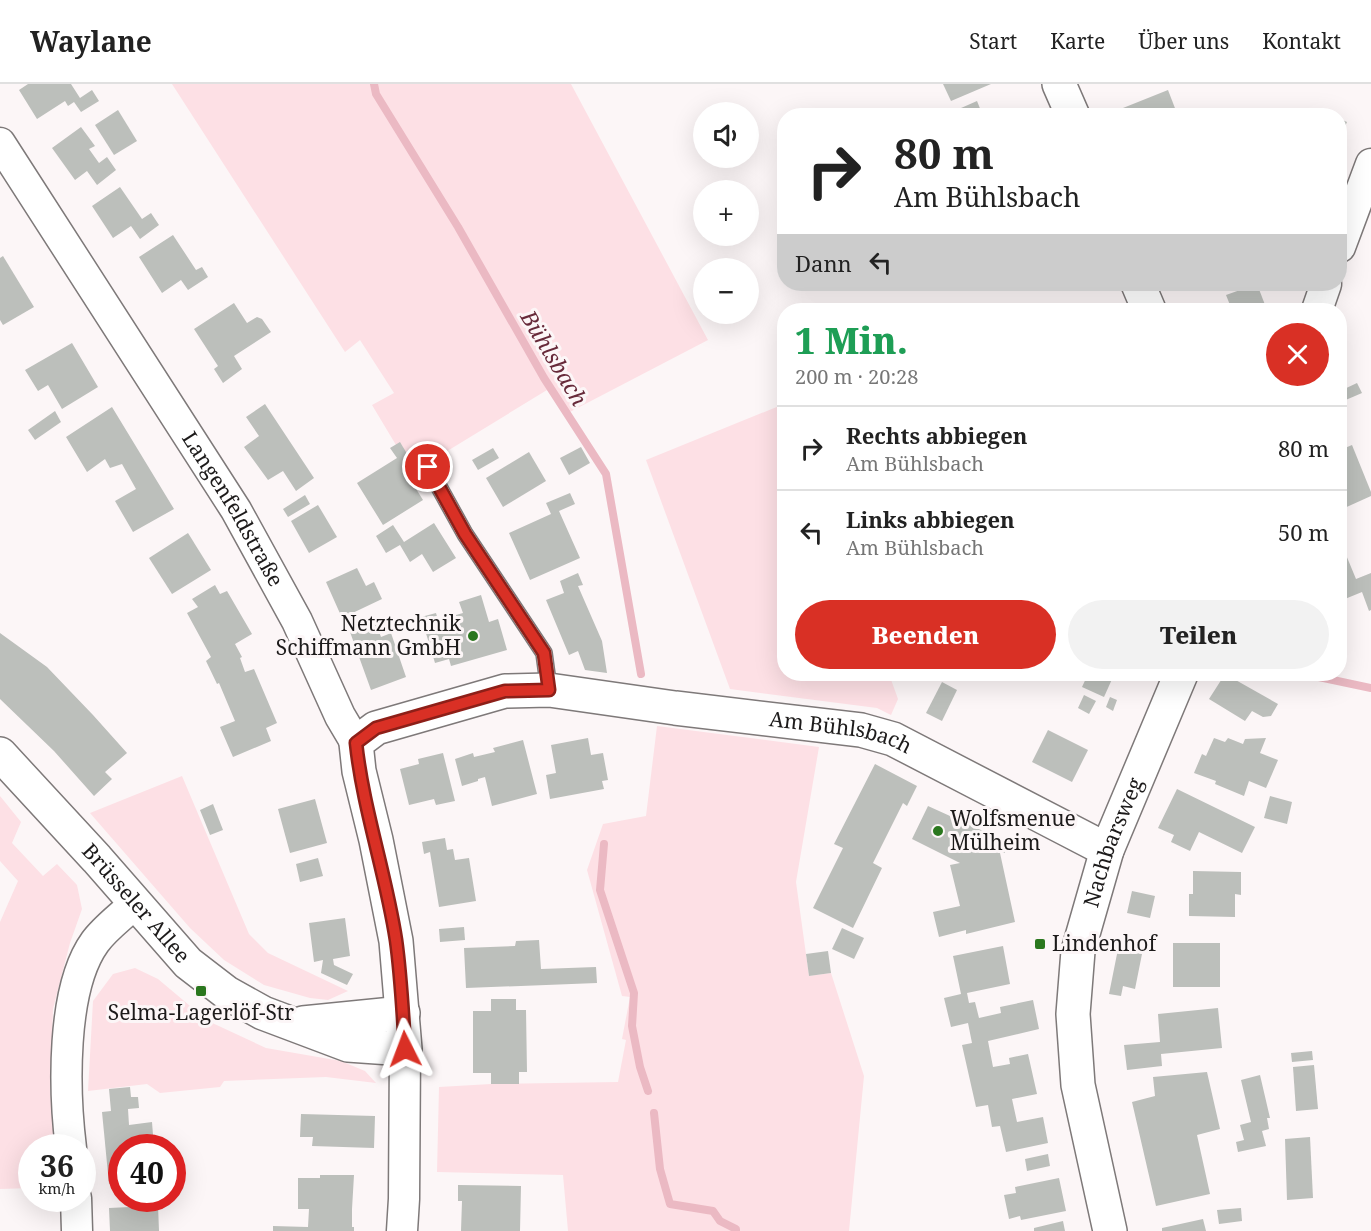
<!DOCTYPE html>
<html lang="de">
<head>
<meta charset="utf-8">
<style>
	:root { --surface:#fff; --page:#f2f2f2; --text:#222; --muted:#767676; --line:#e0e0e0; --accent:#d93025 }
	body { margin:0; font-family:"Noto Serif",serif; background:var(--page); color:var(--text); height:100vh; display:flex; flex-direction:column; font-size:22px; white-space:nowrap }
	* { box-sizing:border-box; margin:0 }
	p { font-size:20px; color:var(--muted) }
	.icon { flex:none; width:33px; height:33px; fill:none; stroke:currentColor; stroke-width:2; stroke-linecap:round; stroke-linejoin:round }
	.map { position:relative; flex:1; overflow:hidden }
	.panel { position:absolute; left:777px; top:219px; width:570px; height:378px; display:flex; flex-direction:column; background:var(--surface); border-radius:24px; box-shadow:0 6px 24px #0002 }
	.panel>* { flex:none }
	.banner { position:absolute; left:777px; top:24px; width:570px; height:183px; border-radius:24px; box-shadow:0 6px 24px #0002; background:#fff; color:var(--text); overflow:hidden }
	.fabs { position:absolute; left:693px; top:18px; display:grid; gap:12px }
	.fabs a { display:grid; place-items:center; width:66px; height:66px; border-radius:50%; background:var(--surface); box-shadow:0 6px 24px #0002; font-size:30px }
	.speed { position:absolute; left:18px; top:1050px; display:flex; gap:12px; font-size:30px; font-weight:700; text-align:center }
	.speed>* { display:grid; place-content:center; width:78px; height:78px; border-radius:50%; background:var(--surface); box-shadow:0 6px 24px #0002; line-height:1 }
	.speed small { font-size:15px; font-weight:400 }
	.speed .limit { border:9px solid #d22; background:#fff; color:#111 }
	.pin { position:absolute; display:grid; place-items:center; width:51px; height:51px; color:#fff; margin:-26px; border:3px solid #fff; border-radius:50%; box-shadow:0 2px 6px #0007 }
	.me { position:absolute; width:66px; margin:-33px; rotate:357deg; stroke-linejoin:round; filter:drop-shadow(0 0 4px #0008) }
	.turn { display:flex; align-items:center; gap:21px; height:126px; padding:0 18px; font-size:27px }
	.turn .icon { width:78px; height:78px; stroke-width:2.5 }
	.turn b { display:block; font-size:42px; line-height:51px }
	.then { display:flex; align-items:center; height:57px; padding:0 18px; background:#0003; gap:12px; font-size:22px }
	.round { display:grid; place-items:center; flex:none; width:63px; height:63px; border-radius:32px; background:var(--page) }
	.head { display:flex; align-items:center; justify-content:space-between; height:102px; padding:0 18px }
	h1 { font-size:36px; font-weight:800; line-height:45px; color:#1e9e55 }
	.button { display:flex; gap:12px; margin-top:auto; padding:12px 18px }
	.button a { flex:1; height:69px; border-radius:36px; background:var(--accent); color:#fff; font-size:24px; font-weight:800; line-height:69px; text-align:center }
	.button a+a { background:var(--page); color:var(--text) }
	ul { padding:0; list-style:none }
	li { display:flex; align-items:center; gap:18px; height:84px; padding:0 18px; border-top:2px solid var(--line) }
	li div { flex:1 }
	li b { display:block; font-size:22px }
	li em { font-style:normal }
	header { display:flex; align-items:center; gap:36px; box-sizing:border-box; height:84px; padding:0 30px; background:var(--surface); border-bottom:2px solid var(--line) }
	header strong { font-size:28px }
	nav { display:flex; gap:33px; margin-inline-start:auto; font-size:21px }
	.map>svg:first-child { display:block }
	.green { fill:#fde0e5 }
	.lines { fill:none; stroke-linecap:round; stroke-linejoin:round }
	.stream { stroke:#ebb9c3; stroke-width:8 }
	.building { fill:#bcbfbb }
	.service-casing { stroke:#7e7979; stroke-width:18 }
	.minor-casing { stroke:#7e7979; stroke-width:33 }
	.tertiary-casing { stroke:#7e7979; stroke-width:36 }
	.service { stroke:#fff; stroke-width:15 }
	.minor { stroke:#fff; stroke-width:30 }
	.tertiary { stroke:#fff; stroke-width:33 }
	.route-casing { stroke:#8d1f18; stroke-width:15 }
	.route { stroke:#d93025; stroke-width:10 }
	.poi-dot { fill:#2a771e; stroke:#fcf6f7; stroke-width:2 }
	.labels { text-anchor:middle; stroke-width:6; stroke-linejoin:round; paint-order:stroke }
	.street-label { font-size:21px; fill:#1d1b1b; stroke:#fcf6f7 }
	.poi-label { font-size:21px; fill:#1d1b1b; stroke:#fcf6f7; text-anchor:start }
	.water-label { font-size:22px; font-style:italic; fill:#672a3a; stroke:#fcf6f7 }
</style>
</head>
<body>
<header>
<strong>Waylane</strong>
<nav><a>Start</a><a>Karte</a><a>Über uns</a><a>Kontakt</a></nav>
</header>
<div class="map">
<svg width="1371" height="1147" viewBox="0 0 1371 1147">
	<rect width="100%" height="100%" fill="#fcf6f7"/>
	<g class="green">
		<path d="M 172,0 L 571,0 L 708,256 L 566,330 L 547,306 L 444,369 L 415,383 L 400,359 L 396,361 L 372,321 L 394,309 L 360,256 L 345,268 Z"/>
		<path d="M 784,320 L 784,590 L 889,590 L 898,615 L 891,631 L 877,624 L 730,605 L 646,376 Z"/>
		<path d="M 657,642 L 819,663 L 796,798 L 809,892 L 831,889 L 864,992 L 849,1147 L 568,1147 L 563,1091 L 437,1088 L 439,1003 L 491,1000 L 618,998 L 626,956 L 622,955 L 630,913 L 622,912 L 587,786 L 603,740 L 646,732 Z"/>
		<path d="M 182,692 L 249,850 L 268,869 L 348,907 L 328,916 L 310,914 L 264,901 L 224,876 L 190,844 L 90,729 Z"/>
		<path d="M 0,712 L 21,738 L 12,759 L 43,792 L 57,780 L 77,801 L 82,825 L 70,859 L 53,925 L 50,1009 L 56,1063 L 32,1064 L 31,1104 L 0,1105 L 0,838 L 18,797 L 0,777 Z"/>
		<path d="M 135,884 L 158,895 L 208,937 L 266,964 L 341,977 L 365,987 L 376,999 L 326,993 L 224,997 L 220,1003 L 160,1009 L 147,1000 L 88,1007 L 93,917 L 113,890 Z"/>
	</g>
	<g class="lines">
		<g class="stream">
			<path d="M 374,0 L 376,10 L 458,143 L 544,294 L 606,390 L 641,590"/>
			<path d="M 1314,592 L 1371,604"/>
			<path d="M 604,760 L 600,806 L 634,909 L 632,942 L 640,983 L 648,1007"/>
			<path d="M 654,1029 L 660,1085 L 670,1120 L 713,1127 L 720,1137 L 736,1145 L 736,1147"/>
		</g>
	</g>
	<g class="building">
		<path d="M 28,0 L 71,0 L 80,14 L 92,6 L 99,17 L 81,28 L 74,18 L 68,22 L 65,17 L 37,35 L 19,6 Z"/>
		<path d="M 943,0 L 991,0 L 951,17 Z"/>
		<path d="M 1168,6 L 1178,32 L 1115,32 L 1113,28 Z"/>
		<path d="M 977,17 L 983,32 L 954,32 L 952,28 Z"/>
		<path d="M 118,26 L 137,57 L 114,71 L 95,41 Z"/>
		<path d="M 1340,35 L 1347,38 L 1343,47 L 1346,48 L 1340,66 Z"/>
		<path d="M 81,43 L 95,62 L 89,65 L 99,79 L 107,73 L 116,86 L 97,101 L 87,87 L 75,96 L 52,64 Z"/>
		<path d="M 120,103 L 142,135 L 151,129 L 159,141 L 140,155 L 131,142 L 113,154 L 92,122 Z"/>
		<path d="M 173,151 L 196,186 L 202,183 L 208,193 L 188,206 L 181,196 L 162,209 L 139,173 Z"/>
		<path d="M 3,172 L 34,223 L 3,241 L 0,236 L 0,174 Z"/>
		<path d="M 1257,200 L 1267,226 L 1232,226 L 1226,211 Z"/>
		<path d="M 234,219 L 247,239 L 257,233 L 262,235 L 271,248 L 234,272 L 242,285 L 223,299 L 214,285 L 218,282 L 194,245 Z"/>
		<path d="M 72,259 L 98,303 L 62,325 L 48,301 L 38,307 L 25,286 Z"/>
		<path d="M 1357,299 L 1362,309 L 1341,318 L 1340,307 Z"/>
		<path d="M 265,320 L 314,394 L 296,407 L 283,387 L 268,396 L 244,363 L 259,352 L 246,333 Z"/>
		<path d="M 112,323 L 174,425 L 133,448 L 115,417 L 136,405 L 122,380 L 110,384 L 105,375 L 87,388 L 66,353 Z"/>
		<path d="M 55,327 L 61,338 L 35,356 L 28,346 Z"/>
		<path d="M 400,358 L 412,378 L 403,384 L 423,416 L 383,441 L 357,399 L 397,374 L 390,364 Z"/>
		<path d="M 1352,361 L 1371,408 L 1371,412 L 1340,426 L 1340,366 Z"/>
		<path d="M 581,363 L 590,379 L 569,391 L 560,374 Z"/>
		<path d="M 493,364 L 499,374 L 478,386 L 472,376 Z"/>
		<path d="M 529,368 L 546,397 L 503,423 L 486,394 Z"/>
		<path d="M 570,409 L 575,420 L 559,427 L 580,474 L 530,496 L 509,449 L 551,430 L 546,419 Z"/>
		<path d="M 305,411 L 310,420 L 288,433 L 283,425 Z"/>
		<path d="M 318,421 L 337,453 L 309,469 L 291,437 Z"/>
		<path d="M 434,439 L 456,474 L 433,488 L 422,470 L 410,478 L 400,461 L 386,469 L 376,452 L 393,441 L 404,458 Z"/>
		<path d="M 188,449 L 211,486 L 172,510 L 149,474 Z"/>
		<path d="M 1344,466 L 1356,495 L 1371,489 L 1371,526 L 1369,527 L 1362,508 L 1340,517 L 1340,468 Z"/>
		<path d="M 357,484 L 366,502 L 374,498 L 382,515 L 342,534 L 326,498 Z"/>
		<path d="M 578,489 L 583,501 L 578,502 L 602,557 L 607,589 L 585,586 L 578,567 L 569,571 L 546,516 L 564,509 L 560,497 Z"/>
		<path d="M 215,501 L 220,510 L 227,507 L 252,550 L 235,560 L 242,573 L 240,574 L 245,588 L 254,585 L 277,639 L 266,644 L 271,657 L 233,673 L 220,643 L 235,637 L 219,599 L 217,600 L 206,577 L 211,573 L 187,529 L 198,523 L 192,515 Z"/>
		<path d="M 481,511 L 489,538 L 498,535 L 507,566 L 451,582 L 449,575 L 435,579 L 421,533 L 436,529 L 438,536 L 463,529 L 459,518 Z"/>
		<path d="M 376,539 L 381,553 L 391,549 L 406,593 L 371,606 L 350,548 Z"/>
		<path d="M 0,549 L 47,583 L 93,631 L 127,669 L 105,688 L 112,695 L 94,712 L 54,667 L 0,615 Z"/>
		<path d="M 1088,590 L 1106,590 L 1113,593 L 1104,613 L 1082,603 Z"/>
		<path d="M 1225,590 L 1278,620 L 1271,632 L 1263,633 L 1252,627 L 1245,637 L 1209,615 Z"/>
		<path d="M 942,598 L 957,606 L 942,637 L 926,629 Z"/>
		<path d="M 1084,611 L 1096,617 L 1089,630 L 1078,624 Z"/>
		<path d="M 1110,613 L 1117,616 L 1113,627 L 1106,623 Z"/>
		<path d="M 1048,646 L 1088,666 L 1072,698 L 1032,678 Z"/>
		<path d="M 588,654 L 591,671 L 603,669 L 608,696 L 602,697 L 604,705 L 550,715 L 546,691 L 556,689 L 551,661 Z"/>
		<path d="M 1214,654 L 1225,658 L 1228,654 L 1243,660 L 1245,655 L 1266,654 L 1260,669 L 1278,676 L 1266,704 L 1249,697 L 1244,712 L 1215,700 L 1216,697 L 1194,689 L 1202,670 L 1206,672 Z"/>
		<path d="M 523,656 L 537,710 L 492,722 L 485,693 L 478,695 L 478,697 L 462,702 L 455,675 L 473,669 L 474,673 L 495,668 L 493,664 Z"/>
		<path d="M 443,669 L 455,717 L 436,721 L 434,715 L 409,721 L 400,685 L 419,680 L 418,675 Z"/>
		<path d="M 875,680 L 917,702 L 907,722 L 903,719 L 873,779 L 882,784 L 853,844 L 813,824 L 843,764 L 834,760 Z"/>
		<path d="M 1177,705 L 1255,743 L 1242,769 L 1199,748 L 1190,767 L 1171,758 L 1174,751 L 1158,744 Z"/>
		<path d="M 1270,712 L 1292,718 L 1287,740 L 1264,734 Z"/>
		<path d="M 315,715 L 327,759 L 290,769 L 278,725 Z"/>
		<path d="M 213,720 L 223,746 L 210,751 L 200,726 Z"/>
		<path d="M 928,722 L 1003,756 L 1005,769 L 1000,769 L 1015,838 L 966,850 L 966,846 L 939,853 L 933,828 L 960,822 L 950,781 L 960,779 L 912,755 Z"/>
		<path d="M 445,754 L 447,766 L 453,765 L 455,776 L 469,774 L 476,817 L 439,823 L 430,768 L 424,770 L 422,758 Z"/>
		<path d="M 318,774 L 323,792 L 300,798 L 296,780 Z"/>
		<path d="M 1193,787 L 1241,788 L 1241,811 L 1235,810 L 1235,833 L 1189,832 L 1189,810 L 1193,810 Z"/>
		<path d="M 1132,807 L 1155,812 L 1150,834 L 1127,829 Z"/>
		<path d="M 345,834 L 350,872 L 333,875 L 334,881 L 353,890 L 347,901 L 321,889 L 323,876 L 314,878 L 309,839 Z"/>
		<path d="M 464,843 L 465,856 L 440,858 L 439,845 Z"/>
		<path d="M 842,844 L 864,854 L 854,875 L 832,865 Z"/>
		<path d="M 539,856 L 541,885 L 596,883 L 597,899 L 466,904 L 464,864 L 515,862 L 516,857 Z"/>
		<rect x="1173" y="859" width="47" height="44"/>
		<path d="M 1003,862 L 1010,900 L 967,909 L 969,919 L 975,918 L 979,934 L 1001,929 L 1000,923 L 1033,916 L 1039,945 L 988,957 L 993,983 L 1010,980 L 1009,974 L 1028,970 L 1037,1010 L 1012,1015 L 1017,1038 L 1043,1033 L 1048,1059 L 1006,1068 L 1000,1042 L 992,1043 L 988,1021 L 976,1023 L 962,961 L 972,959 L 968,939 L 951,943 L 944,914 L 961,910 L 953,872 Z"/>
		<path d="M 1118,865 L 1142,870 L 1135,905 L 1123,902 L 1121,912 L 1109,910 Z"/>
		<path d="M 828,867 L 831,889 L 809,892 L 806,870 Z"/>
		<path d="M 491,915 L 516,915 L 516,926 L 526,926 L 527,988 L 519,988 L 519,1000 L 491,1000 L 491,989 L 473,989 L 473,927 L 491,927 Z"/>
		<path d="M 1218,924 L 1222,964 L 1161,970 L 1162,982 L 1127,986 L 1124,961 L 1160,958 L 1158,930 Z"/>
		<path d="M 1312,967 L 1313,976 L 1292,978 L 1291,969 Z"/>
		<path d="M 1314,981 L 1318,1025 L 1296,1027 L 1293,983 Z"/>
		<path d="M 1207,988 L 1220,1045 L 1197,1051 L 1210,1110 L 1156,1122 L 1132,1018 L 1155,1012 L 1153,993 Z"/>
		<path d="M 1260,991 L 1270,1034 L 1267,1034 L 1269,1045 L 1262,1047 L 1266,1062 L 1238,1068 L 1236,1058 L 1244,1056 L 1240,1041 L 1251,1038 L 1241,996 Z"/>
		<path d="M 130,1003 L 131,1013 L 138,1013 L 139,1024 L 128,1025 L 129,1041 L 152,1038 L 154,1064 L 122,1064 L 122,1099 L 109,1100 L 102,1028 L 111,1027 L 109,1005 Z"/>
		<path d="M 301,1030 L 375,1032 L 374,1064 L 312,1062 L 313,1053 L 300,1053 Z"/>
		<path d="M 1310,1053 L 1313,1114 L 1287,1116 L 1285,1055 Z"/>
		<path d="M 1048,1070 L 1050,1082 L 1027,1087 L 1025,1075 Z"/>
		<path d="M 320,1091 L 354,1091 L 352,1125 L 352,1143 L 354,1143 L 354,1147 L 273,1147 L 273,1142 L 308,1143 L 309,1125 L 298,1125 L 298,1094 L 320,1094 Z"/>
		<path d="M 1059,1094 L 1066,1127 L 1021,1136 L 1020,1132 L 1009,1135 L 1004,1111 L 1016,1109 L 1015,1103 Z"/>
		<path d="M 458,1101 L 521,1102 L 520,1147 L 461,1147 L 462,1117 L 458,1117 Z"/>
		<path d="M 130,1114 L 162,1114 L 162,1121 L 158,1121 L 159,1147 L 110,1147 L 109,1124 L 130,1123 Z"/>
		<path d="M 1241,1124 L 1242,1137 L 1219,1140 L 1217,1126 Z"/>
		<path d="M 1203,1135 L 1206,1147 L 1162,1147 L 1162,1144 Z"/>
		<path d="M 1063,1137 L 1065,1147 L 1034,1147 L 1034,1144 Z"/>
	</g>
	<g class="lines">
		<g class="service-casing">
			<path id="service" d="M 428,383 L 465,450 L 544,569 L 549,606"/>
		</g>
		<g class="minor-casing">
			<g id="minor">
				<path id="s1" d="M 0,59 L 236,426 L 297,537 L 340,632 L 356,659"/>
				<path d="M 1340,163 L 1371,80"/>
				<path d="M 1317,226 L 1326,200"/>
				<path d="M 71,1064 C 64,1008 61,905 95,858 C 105,844 122,832 134,820"/>
				<path d="M 76,1114 L 77,1147"/>
				<path d="M 402,1147 L 404,1115 L 405,965"/>
			</g>
		</g>
		<g class="tertiary-casing">
			<g id="tertiary">
				<path d="M 1059,0 L 1073,32"/>
				<path d="M 1138,200 L 1149,226"/>
				<path id="s2" d="M 0,670 L 97,775 L 188,879 L 227,909 L 263,929 L 348,961 L 405,965 L 396,857 L 376,756 L 359,687 L 356,659 L 376,644 L 505,607 L 549,606 L 675,624 L 861,646 L 893,655 L 1107,766"/>
				<path d="M 303,939 L 403,929"/>
				<path id="s3" d="M 1110,1147 L 1078,1001 L 1073,930 L 1078,867 L 1107,766 L 1181,590"/>
			</g>
		</g>
		<use href="#service" class="service"/>
		<use href="#minor" class="minor"/>
		<use href="#tertiary" class="tertiary"/>
	</g>
	<g class="lines">
		<g class="route-casing">
			<path id="route" d="M 405,965 C 403,929 401,892 396,856 C 386,790 363,725 356,659 L 376,644 L 505,607 L 549,606 L 544,569 L 465,450 L 428,383"/>
		</g>
		<use href="#route" class="route"/>
	</g>
	<g class="poi-dot">
		<circle cx="473" cy="552" r="6"/>
		<circle cx="938" cy="747" r="6"/>
		<rect x="1034" y="854" width="12" height="12" rx="3"/>
		<rect x="195" y="901" width="12" height="12" rx="3"/>
	</g>
	<g class="labels">
		<g class="street-label">
			<text dy="7" stroke="none"><textPath href="#s1" startOffset="434">Langenfeldstraße</textPath></text>
			<text dy="7" stroke="none"><textPath href="#s2" startOffset="1328">Am Bühlsbach</textPath></text>
			<text dy="7" stroke="none"><textPath href="#s3" startOffset="398">Nachbarsweg</textPath></text>
			<text dy="7" stroke="none"><textPath href="#s2" startOffset="202">Brüsseler Allee</textPath></text>
		</g>
		<g class="poi-label">
			<text x="461" y="547" text-anchor="end">Netztechnik<tspan x="461" dy="24">Schiffmann GmbH</tspan></text>
			<text x="950" y="742">Wolfsmenue<tspan x="950" dy="24">Mülheim</tspan></text>
			<text x="1052" y="867">Lindenhof</text>
			<text x="201" y="936" text-anchor="middle">Selma-Lagerlöf-Str</text>
		</g>
		<g class="water-label">
			<text transform="translate(554 274) rotate(59)" y="8">Bühlsbach</text>
		</g>
	</g>
</svg>
<div class="fabs">
<a><svg class="icon" aria-label="sound" viewBox="0 0 24 24"><path d="M4 9h4l5-4v14l-5-4H4zM17 9q2 3 0 6"/></svg></a>
<a>+</a>
<a>−</a>
</div>
<div class="speed"><div>36<small>km/h</small></div><div class="limit">40</div></div>
<div class="pin" style="left:428px;top:383px;background:#d93025"><svg class="icon" aria-label="arrive" viewBox="0 0 24 24"><path d="M6 21V4h12l-3 4 3 4H6"/></svg></div>
<svg class="me" style="left:405px;top:965px" viewBox="-20 -20 40 40"><path d="M0-17L14 15 0 8-14 15z" fill="#d93025" stroke="#fff" stroke-width="4"/></svg>
<div class="banner">
<div class="turn"><svg class="icon" aria-label="right" viewBox="0 0 24 24"><path d="M7 20v-9h11M14 6l5 5-5 5"/></svg><div><b>80 m</b>Am Bühlsbach</div></div>
<div class="then">Dann<svg class="icon" aria-label="left" viewBox="0 0 24 24"><path d="M17 20v-9H6M10 6l-5 5 5 5"/></svg></div>
</div>
<section class="panel">
<div class="head"><div><h1>1 Min.</h1><p>200 m · 20:28</p></div><a class="round" style="background:#d93025;color:#fff"><svg class="icon" aria-label="close" viewBox="0 0 24 24"><path d="M6 6l12 12M18 6L6 18"/></svg></a></div>
<ul>
<li><svg class="icon" aria-label="right" viewBox="0 0 24 24"><path d="M7 20v-9h11M14 6l5 5-5 5"/></svg><div><b>Rechts abbiegen</b><p>Am Bühlsbach</p></div><em>80 m</em></li>
<li><svg class="icon" aria-label="left" viewBox="0 0 24 24"><path d="M17 20v-9H6M10 6l-5 5 5 5"/></svg><div><b>Links abbiegen</b><p>Am Bühlsbach</p></div><em>50 m</em></li>
</ul>
<div class="button"><a>Beenden</a><a>Teilen</a></div>
</section>
</div>
</body>
</html>
